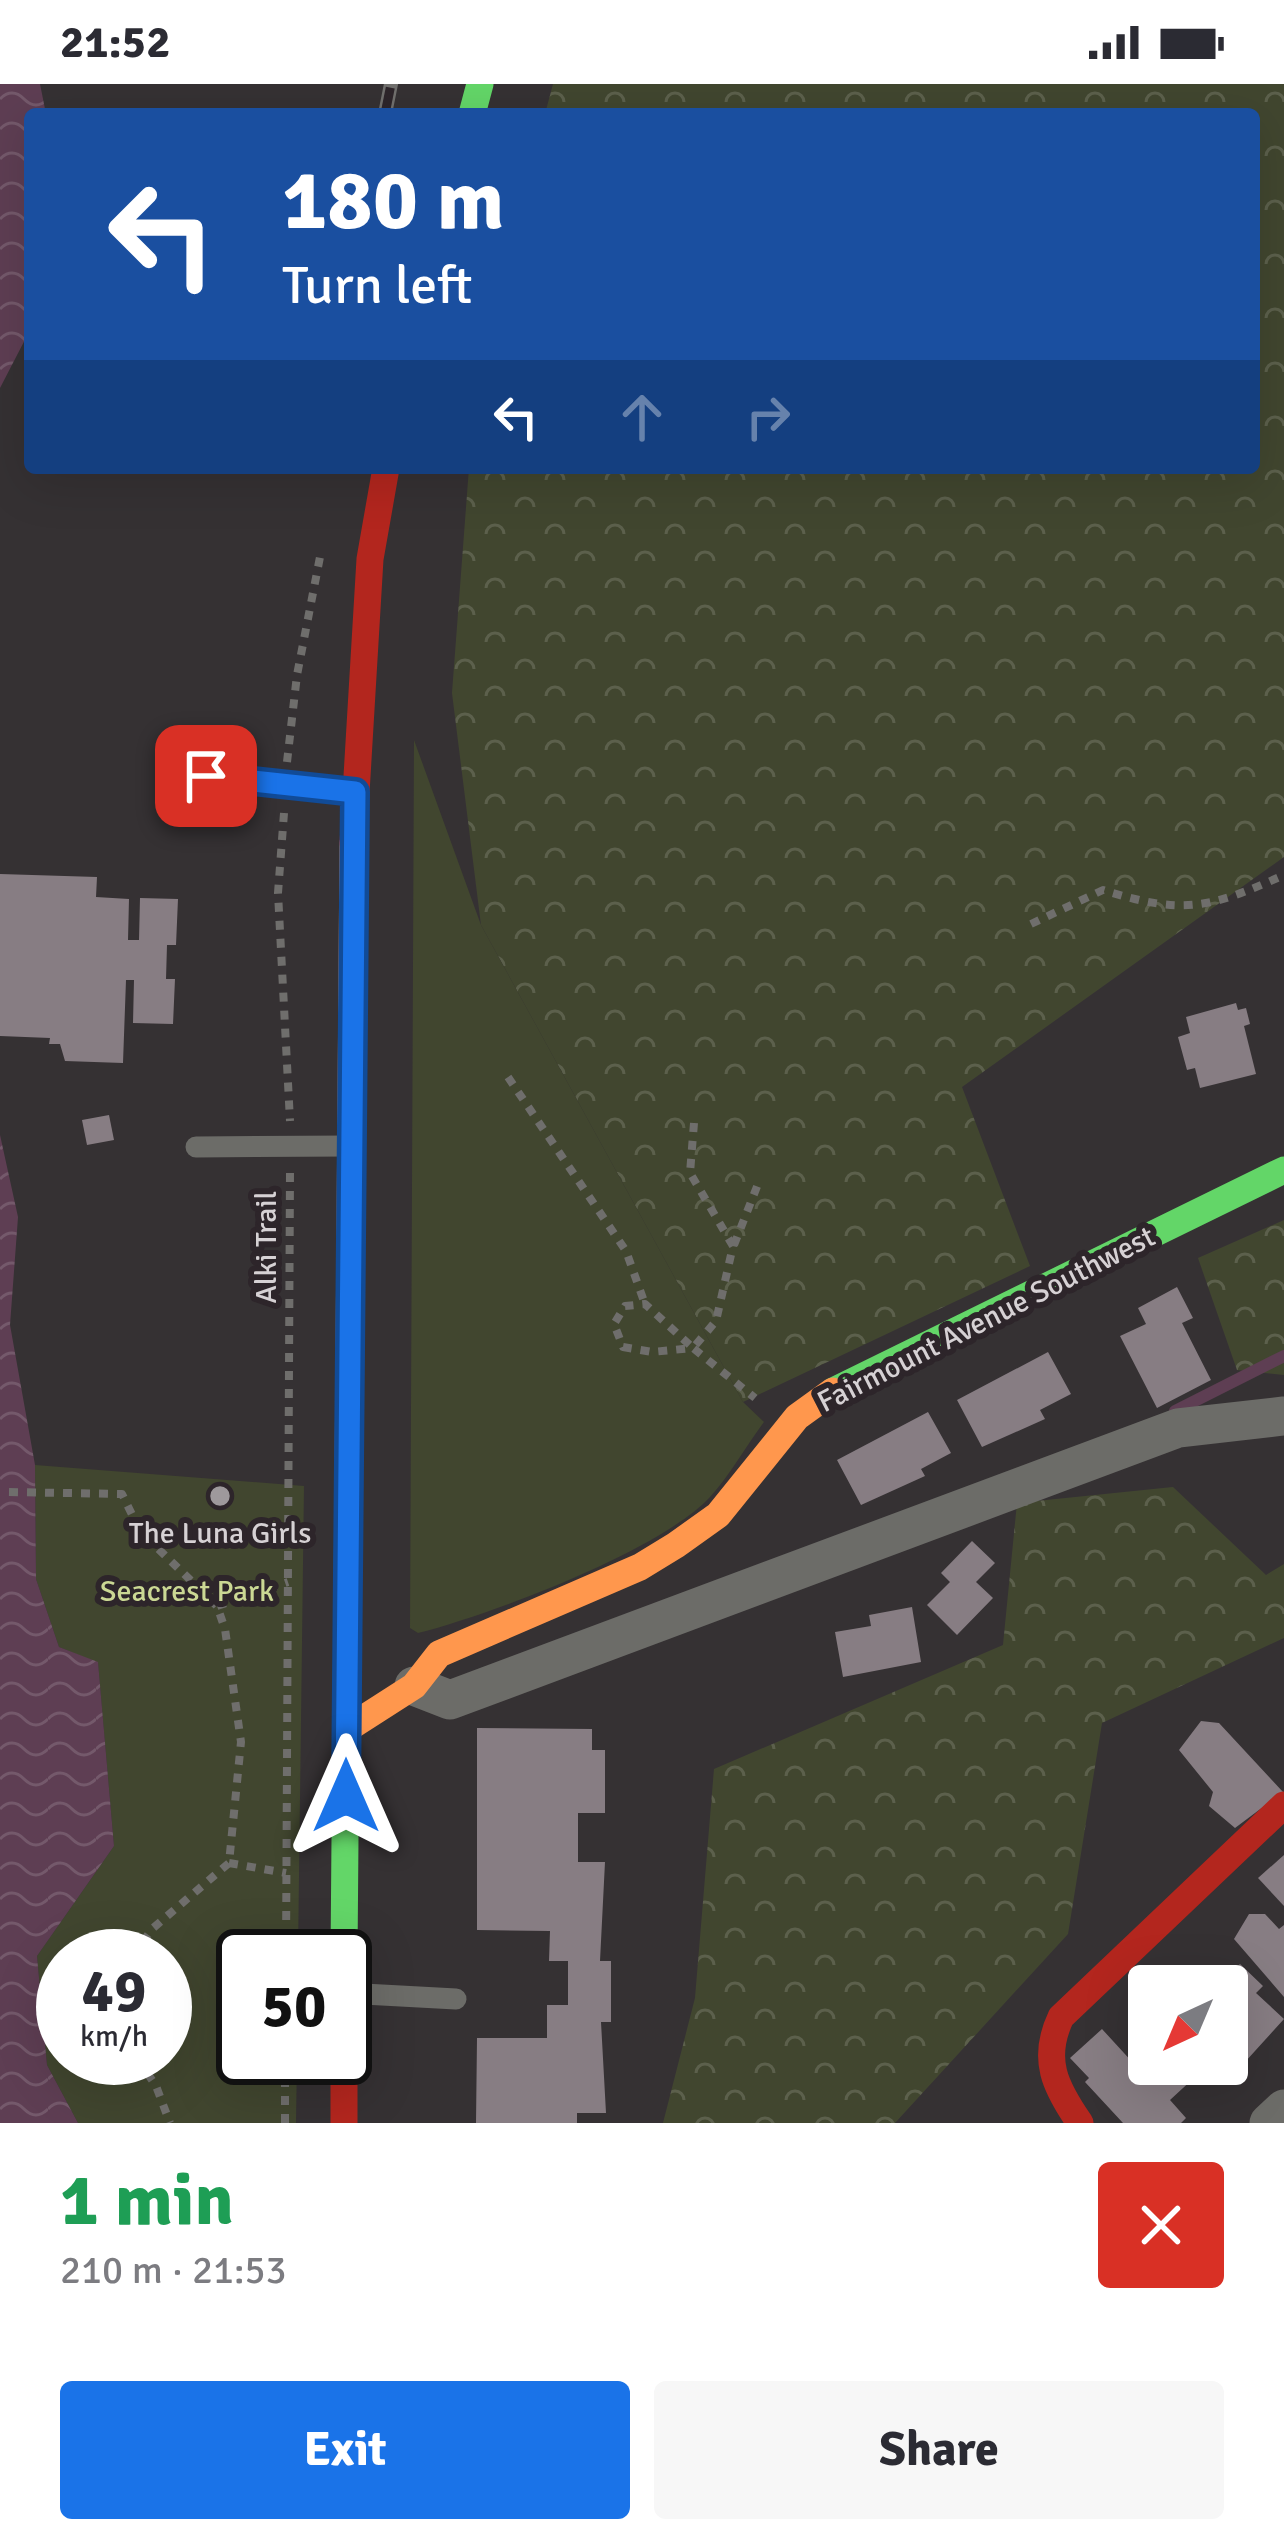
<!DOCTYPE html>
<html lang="en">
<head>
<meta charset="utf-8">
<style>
	:root { --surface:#fff; --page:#f7f7f7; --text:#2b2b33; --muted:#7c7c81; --accent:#1a73e8 }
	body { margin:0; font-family:Signika,sans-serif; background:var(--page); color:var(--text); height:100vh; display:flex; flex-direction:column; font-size:45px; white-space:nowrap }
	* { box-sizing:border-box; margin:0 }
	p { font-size:39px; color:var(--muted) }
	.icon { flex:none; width:66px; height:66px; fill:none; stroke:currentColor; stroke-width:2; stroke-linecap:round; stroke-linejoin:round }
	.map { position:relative; height:2039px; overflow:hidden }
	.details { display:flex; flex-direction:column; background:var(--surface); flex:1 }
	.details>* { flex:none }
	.top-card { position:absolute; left:24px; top:24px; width:1236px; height:366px; border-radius:12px; box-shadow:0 12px 48px #0002; background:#1a4fa0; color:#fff; overflow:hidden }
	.needle { width:78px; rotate:224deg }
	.tools { position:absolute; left:1128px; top:1881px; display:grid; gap:24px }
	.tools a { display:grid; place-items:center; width:120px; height:120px; border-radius:12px; background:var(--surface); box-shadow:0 12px 48px #0002; font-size:60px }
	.speed { position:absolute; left:36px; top:1845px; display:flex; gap:24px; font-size:60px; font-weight:700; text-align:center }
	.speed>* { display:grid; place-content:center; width:156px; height:156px; border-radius:50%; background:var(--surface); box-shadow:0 12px 48px #0002; line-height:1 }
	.speed small { font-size:30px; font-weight:400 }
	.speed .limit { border:6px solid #111; border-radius:18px; background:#fff; color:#111 }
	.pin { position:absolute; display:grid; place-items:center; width:102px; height:102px; color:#fff; margin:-51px; border-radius:24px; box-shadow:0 6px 18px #0006 }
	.me { position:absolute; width:132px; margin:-66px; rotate:0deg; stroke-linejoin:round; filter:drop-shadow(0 0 9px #0008) }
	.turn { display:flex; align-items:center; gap:42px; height:252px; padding:0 60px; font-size:54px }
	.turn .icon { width:156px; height:156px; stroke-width:2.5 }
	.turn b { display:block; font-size:84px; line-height:102px }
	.lanes { display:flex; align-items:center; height:114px; padding:0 60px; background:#0003; justify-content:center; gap:60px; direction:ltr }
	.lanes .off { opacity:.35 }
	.round { display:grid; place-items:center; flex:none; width:126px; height:126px; border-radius:12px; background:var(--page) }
	.summary { display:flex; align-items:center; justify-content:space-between; height:204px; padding:0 60px }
	h1 { font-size:72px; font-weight:800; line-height:90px; color:#1e9e55 }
	.cta { display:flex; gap:24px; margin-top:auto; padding:24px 60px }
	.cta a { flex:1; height:138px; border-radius:12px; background:var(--accent); color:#fff; font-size:48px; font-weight:800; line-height:138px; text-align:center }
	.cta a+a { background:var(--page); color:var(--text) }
	.status { display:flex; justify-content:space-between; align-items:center; height:84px; padding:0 60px; background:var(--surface); direction:ltr }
	.status svg { height:33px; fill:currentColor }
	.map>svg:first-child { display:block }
	.forest { fill:url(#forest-crowns) }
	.park { fill:#41462f; fill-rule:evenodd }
	.water { fill:url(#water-waves) }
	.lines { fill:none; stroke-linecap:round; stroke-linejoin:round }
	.stream { stroke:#5e3e53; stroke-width:12 }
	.building { fill:#877d83 }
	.path { stroke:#6f6e6c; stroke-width:8; stroke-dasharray:9 9; stroke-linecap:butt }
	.lane { stroke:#6c6c68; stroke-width:21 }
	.street { stroke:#6c6c68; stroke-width:39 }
	.fast { stroke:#63d668; stroke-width:27 }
	.slow { stroke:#ff974d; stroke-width:27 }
	.jam { stroke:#b3261e; stroke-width:27 }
	.rail-casing { stroke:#71706e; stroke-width:14 }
	.rail { stroke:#2d252a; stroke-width:9; stroke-dasharray:27; stroke-linecap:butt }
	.route-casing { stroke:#114b97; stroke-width:30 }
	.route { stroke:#1a73e8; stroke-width:21 }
	.poi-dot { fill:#9e999c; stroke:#2d252a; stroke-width:4.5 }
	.labels { text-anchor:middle; stroke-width:12; stroke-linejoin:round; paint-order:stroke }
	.street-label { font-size:30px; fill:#d6d1d4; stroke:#2d252a }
	.poi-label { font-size:30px; fill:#d6d1d4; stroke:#2d252a }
	.park-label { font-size:30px; fill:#cbd894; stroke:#2d252a }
</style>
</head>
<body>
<div class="status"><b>21:52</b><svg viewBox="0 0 49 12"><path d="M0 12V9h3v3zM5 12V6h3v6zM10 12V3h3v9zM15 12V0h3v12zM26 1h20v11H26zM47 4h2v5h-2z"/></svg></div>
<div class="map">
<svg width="1284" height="2039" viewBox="0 0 1284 2039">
	<defs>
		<pattern id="forest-crowns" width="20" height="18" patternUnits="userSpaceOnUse" patternTransform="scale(3)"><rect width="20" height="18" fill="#41462f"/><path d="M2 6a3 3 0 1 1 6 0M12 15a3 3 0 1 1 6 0" fill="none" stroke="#5c604c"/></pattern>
		<pattern id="water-waves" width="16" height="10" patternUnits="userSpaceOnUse" patternTransform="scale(3)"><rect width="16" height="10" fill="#5e3e53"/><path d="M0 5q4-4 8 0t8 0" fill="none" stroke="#74596b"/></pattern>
	</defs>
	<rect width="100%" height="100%" fill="#353133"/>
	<g class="forest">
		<path d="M 553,0 L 1284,0 L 1284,773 L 962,1003 L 1030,1182 L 743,1318 L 481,841 L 452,609 L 469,384 L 1254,384 L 1254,30 L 545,30 Z"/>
		<path d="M 1284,1136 L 1284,1291 L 1237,1286 L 1198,1174 Z"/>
		<path d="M 1173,1403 L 1266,1491 L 1284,1480 L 1284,1554 L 1102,1639 L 1068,1850 L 895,2039 L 663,2039 L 695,1914 L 714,1685 L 1003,1561 L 1017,1419 Z"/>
	</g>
	<g class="park">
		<path d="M 414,656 L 481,841 L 743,1318 L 764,1338 C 746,1362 730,1391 710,1413 C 660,1467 490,1531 418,1549 L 410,1544 Z"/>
		<path d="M 35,1381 L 304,1402 L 298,1872 L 243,1872 L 243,1974 L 297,1974 L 296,2039 L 78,2039 L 47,1981 L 37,1872 L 114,1762 L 98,1579 L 59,1563 L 36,1495 ZM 63,1872 L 165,1872 L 165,1974 L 63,1974 Z"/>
	</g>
	<g class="water">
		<path d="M 0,0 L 40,0 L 46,30 L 30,30 L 30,246 L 0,304 Z"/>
		<path d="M 0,1051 L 18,1133 L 10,1241 L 35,1381 L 36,1495 L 59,1563 L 98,1578 L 114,1762 L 37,1872 L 47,1981 L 78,2039 L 0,2039 Z"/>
	</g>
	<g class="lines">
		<path class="stream" d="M 1175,1327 L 1284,1272"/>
	</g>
	<g class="building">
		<path d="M 0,790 L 97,793 L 96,813 L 129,815 L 128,856 L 139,856 L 140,814 L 178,815 L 176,861 L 167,861 L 166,895 L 175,895 L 173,940 L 133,939 L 134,896 L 126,896 L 123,979 L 65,977 L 60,960 L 49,960 L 50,954 L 0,952 Z"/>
		<path d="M 1236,919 L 1238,926 L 1246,924 L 1250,940 L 1244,942 L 1256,990 L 1200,1004 L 1195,984 L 1187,986 L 1178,953 L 1190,949 L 1186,933 Z"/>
		<path d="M 109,1031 L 114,1056 L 87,1061 L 82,1036 Z"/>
		<path d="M 1177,1203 L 1193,1234 L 1182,1239 L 1211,1296 L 1157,1324 L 1120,1252 L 1146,1240 L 1138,1224 Z"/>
		<path d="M 1048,1268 L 1071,1310 L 1040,1326 L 1045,1335 L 982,1363 L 957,1316 Z"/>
		<path d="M 928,1328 L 951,1369 L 921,1385 L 925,1392 L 861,1421 L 837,1376 Z"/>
		<path d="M 972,1457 L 995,1479 L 976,1498 L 993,1514 L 957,1551 L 927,1521 L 950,1498 L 941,1489 Z"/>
		<path d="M 912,1523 L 921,1578 L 843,1593 L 835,1548 L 871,1542 L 869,1531 Z"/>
		<path d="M 1201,1637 L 1219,1639 L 1283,1708 L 1235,1744 L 1209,1722 L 1213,1708 L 1179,1666 Z"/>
		<path d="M 477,1644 L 592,1645 L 592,1666 L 605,1666 L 605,1729 L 578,1729 L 578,1778 L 605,1778 L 600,1877 L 611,1877 L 611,1938 L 601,1938 L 606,2029 L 577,2029 L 577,2039 L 476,2039 L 477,1954 L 547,1954 L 547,1921 L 568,1921 L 568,1877 L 549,1877 L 550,1847 L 477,1846 Z"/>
		<path d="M 1284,1771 L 1284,1822 L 1258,1794 Z"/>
		<path d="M 1249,1830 L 1265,1830 L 1279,1845 L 1284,1841 L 1284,1913 L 1234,1855 Z"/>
		<path d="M 1240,1880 L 1263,1902 L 1256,1909 L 1284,1935 L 1245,1978 L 1227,1961 L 1227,1902 L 1220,1902 Z"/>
		<path d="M 1102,1945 L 1146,1993 L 1160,1980 L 1209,1980 L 1170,2016 L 1186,2034 L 1181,2039 L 1123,2039 L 1085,1998 L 1089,1994 L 1070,1974 Z"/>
	</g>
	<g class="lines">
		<g class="path">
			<path d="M 287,678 L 297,591 L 320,473"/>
			<path d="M 284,729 L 278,809 L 290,1037"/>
			<path d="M 1031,840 L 1103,806 C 1183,831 1208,825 1284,791"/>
			<path d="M 508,993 L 626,1167 L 645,1220"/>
			<path d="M 694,1039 L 690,1089 L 733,1162 L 716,1237 L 693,1264 L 645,1220 L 625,1222 L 614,1240 L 623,1263 L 652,1268 L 693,1264 L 755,1314"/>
			<path d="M 734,1161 L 758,1100"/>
			<path d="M 9,1408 L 122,1410 L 140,1447 L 217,1522 L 225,1545 L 241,1658 L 229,1779 L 152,1845 L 133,1872"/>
			<path d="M 217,1522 L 288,1498"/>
			<path d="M 229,1779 L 286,1789"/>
			<path d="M 286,1872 L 290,1088"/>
			<path d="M 137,1974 L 156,2002 L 170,2039"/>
			<path d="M 285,2039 L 285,1974"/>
		</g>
		<g class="lane">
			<path d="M 205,692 L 354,708"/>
			<path d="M 196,1063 L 350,1062"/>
			<path d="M 345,1909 L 456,1915"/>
		</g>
		<g class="street">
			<path d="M 414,1602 L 450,1616 L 1178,1344 L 1284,1332"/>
			<path d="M 1269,2039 L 1284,2025"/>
		</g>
		<g class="fast">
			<path d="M 472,30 L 480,0"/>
			<path d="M 833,1307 L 1284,1086"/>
			<path d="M 344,1872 L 348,1402"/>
		</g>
		<g class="slow">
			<path d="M 348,1402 L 353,759"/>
			<path d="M 347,1645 L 414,1602 L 439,1570 L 640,1483 L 676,1461 L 718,1431 L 797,1333 L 833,1307"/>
		</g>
		<g class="jam">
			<path d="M 353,759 L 370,475 L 386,384"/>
			<path d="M 344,1974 L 344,2039"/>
			<path d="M 1080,2039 C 1055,2003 1041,1975 1061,1933 L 1284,1721"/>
		</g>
		<g class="rail-casing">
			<path id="rail" d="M 385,30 L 391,0"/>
		</g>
		<use href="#rail" class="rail"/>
	</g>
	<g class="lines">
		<g class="route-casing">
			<path id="route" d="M 206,692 L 355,708 L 346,1712"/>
		</g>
		<use href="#route" class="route"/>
	</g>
	<circle class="poi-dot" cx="220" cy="1412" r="12"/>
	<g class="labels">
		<g class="street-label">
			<text transform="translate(266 1163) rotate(-90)" y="10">Alki Trail</text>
			<text transform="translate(986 1235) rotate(-27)" y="10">Fairmount Avenue Southwest</text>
		</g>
		<g class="poi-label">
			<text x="220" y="1459">The Luna Girls</text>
		</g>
		<g class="park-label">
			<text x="187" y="1517">Seacrest Park</text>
		</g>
	</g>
</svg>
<div class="tools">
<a><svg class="needle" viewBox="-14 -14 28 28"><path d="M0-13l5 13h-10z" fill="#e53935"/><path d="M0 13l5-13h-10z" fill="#7c7c81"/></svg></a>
</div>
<div class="speed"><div>49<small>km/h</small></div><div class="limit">50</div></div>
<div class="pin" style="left:206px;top:692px;background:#d93025"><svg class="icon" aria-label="arrive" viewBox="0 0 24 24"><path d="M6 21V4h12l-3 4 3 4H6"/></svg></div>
<svg class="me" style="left:346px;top:1712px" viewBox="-20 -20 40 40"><path d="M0-17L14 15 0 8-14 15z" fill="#1a73e8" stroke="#fff" stroke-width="4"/></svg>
<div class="top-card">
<div class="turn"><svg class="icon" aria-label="left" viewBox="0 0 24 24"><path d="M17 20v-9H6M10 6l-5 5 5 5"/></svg><div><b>180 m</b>Turn left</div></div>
<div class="lanes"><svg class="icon" aria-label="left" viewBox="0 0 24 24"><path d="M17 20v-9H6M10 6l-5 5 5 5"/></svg><svg class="icon off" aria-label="ahead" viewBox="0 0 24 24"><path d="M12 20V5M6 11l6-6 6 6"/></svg><svg class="icon off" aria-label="right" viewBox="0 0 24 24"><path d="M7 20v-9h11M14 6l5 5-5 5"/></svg></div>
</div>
</div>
<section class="details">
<div class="summary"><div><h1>1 min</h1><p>210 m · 21:53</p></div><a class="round" style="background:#d93025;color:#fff"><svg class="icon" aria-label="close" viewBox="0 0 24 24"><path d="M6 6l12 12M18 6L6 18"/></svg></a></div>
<div class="cta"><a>Exit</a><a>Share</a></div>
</section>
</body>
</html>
